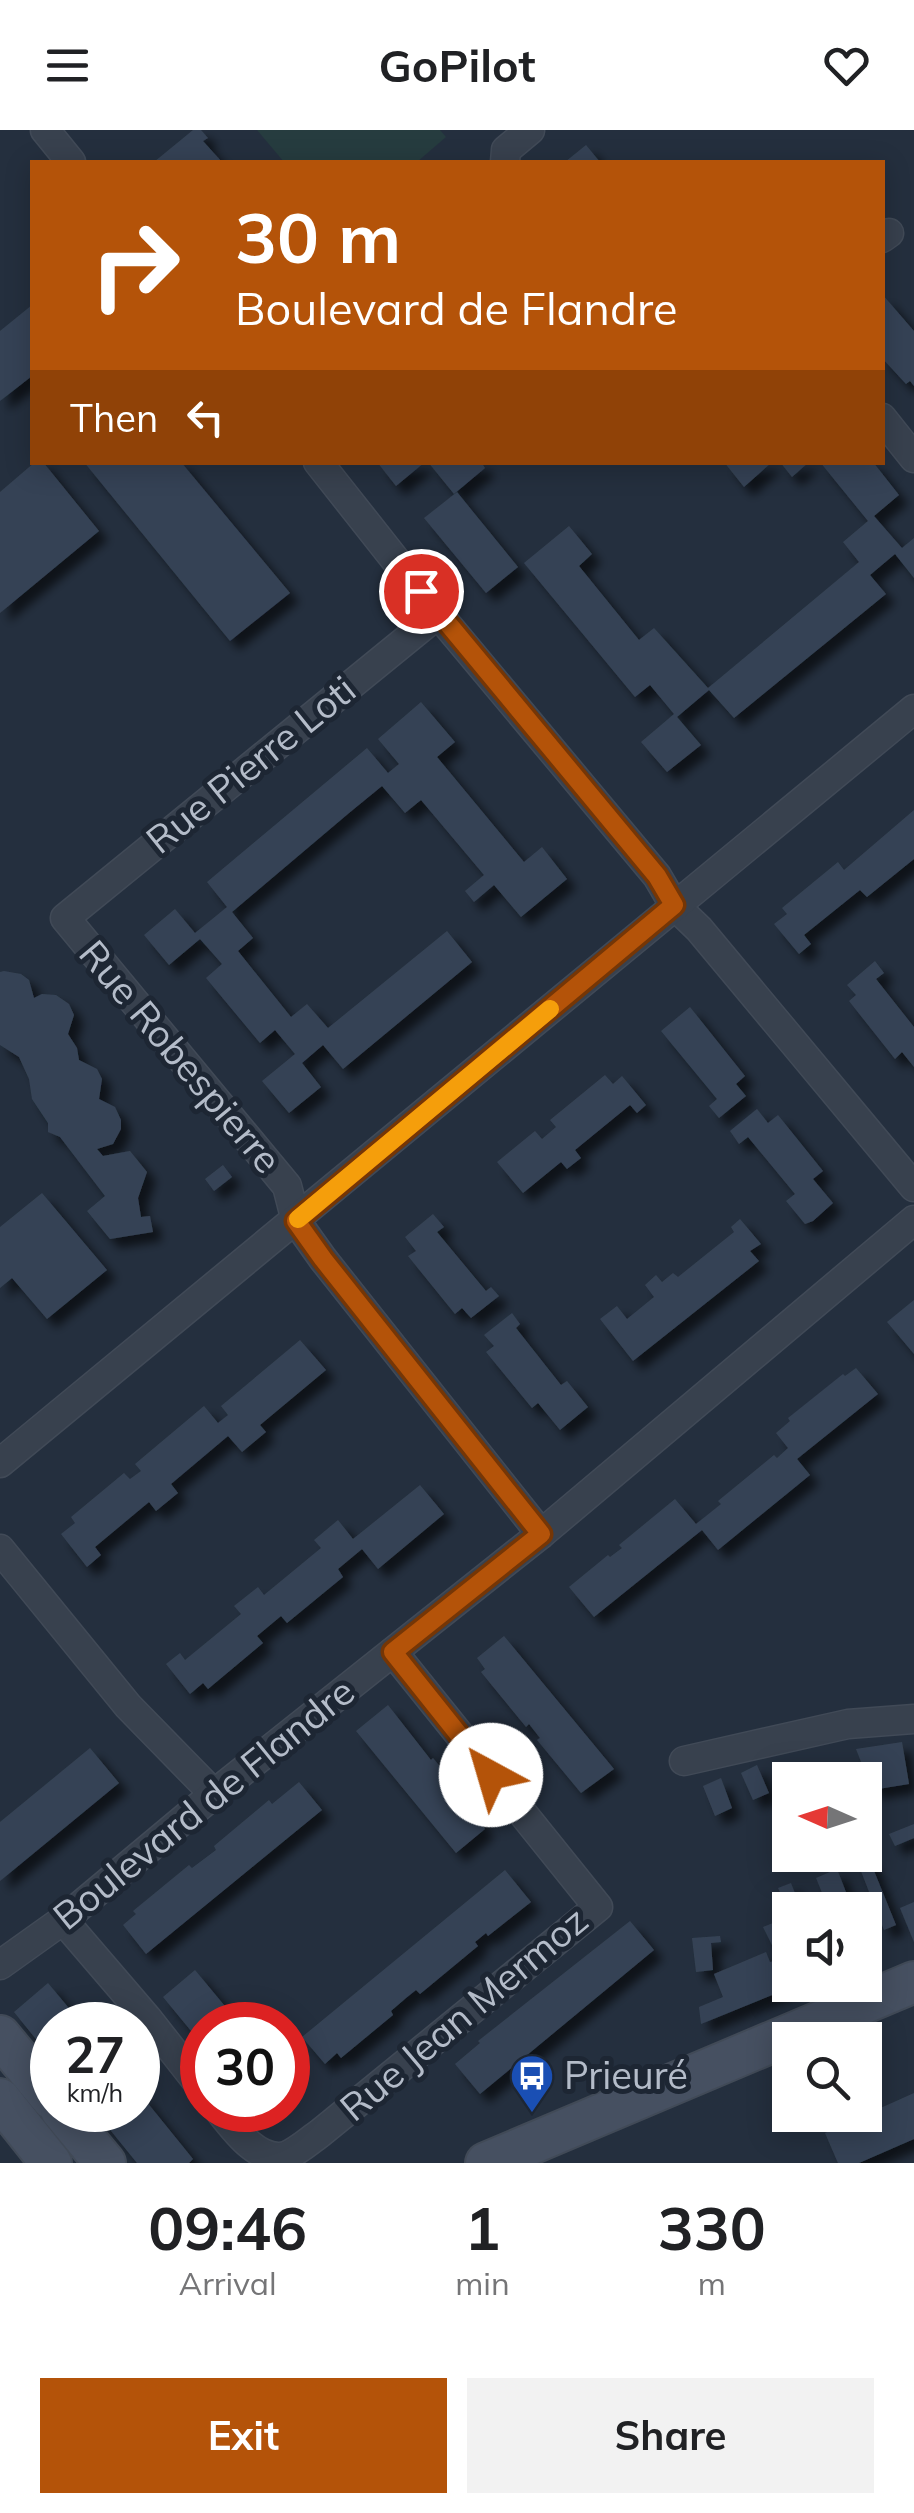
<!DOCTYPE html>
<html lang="en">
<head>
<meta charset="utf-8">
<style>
	:root { --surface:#fff; --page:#f2f2f2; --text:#202124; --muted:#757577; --accent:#b45309 }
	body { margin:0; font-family:Mulish,sans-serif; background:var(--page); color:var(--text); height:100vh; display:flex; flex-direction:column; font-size:38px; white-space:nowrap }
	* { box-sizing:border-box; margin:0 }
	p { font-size:32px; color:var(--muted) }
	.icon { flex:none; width:55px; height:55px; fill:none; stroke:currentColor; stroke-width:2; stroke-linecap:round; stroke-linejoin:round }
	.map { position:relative; height:2033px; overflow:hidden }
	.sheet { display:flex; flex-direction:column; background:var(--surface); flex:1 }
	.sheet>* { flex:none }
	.top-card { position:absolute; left:30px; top:30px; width:855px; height:305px; border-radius:0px; box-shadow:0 5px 25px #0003; background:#b45309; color:#fff; overflow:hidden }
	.needle { width:65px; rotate:273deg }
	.tools { position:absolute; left:772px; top:1632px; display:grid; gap:20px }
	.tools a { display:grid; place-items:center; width:110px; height:110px; border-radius:0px; background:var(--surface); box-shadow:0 5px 25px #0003; font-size:50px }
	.speed { position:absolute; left:30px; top:1872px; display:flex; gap:20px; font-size:50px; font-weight:700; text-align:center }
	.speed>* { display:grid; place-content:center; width:130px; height:130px; border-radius:50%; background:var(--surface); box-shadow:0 5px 25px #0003; line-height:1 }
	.speed small { font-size:25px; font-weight:400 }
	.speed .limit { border:15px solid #d22; background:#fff; color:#111 }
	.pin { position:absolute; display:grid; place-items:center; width:85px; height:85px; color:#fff; margin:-42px; border:5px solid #fff; border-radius:50%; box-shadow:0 2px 10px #0007 }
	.me { position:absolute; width:110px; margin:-55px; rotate:321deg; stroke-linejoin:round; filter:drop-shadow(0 0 8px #0008) }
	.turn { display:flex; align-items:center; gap:35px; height:210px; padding:0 40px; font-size:45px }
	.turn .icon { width:130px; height:130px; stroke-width:2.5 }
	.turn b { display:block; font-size:70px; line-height:85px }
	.then { display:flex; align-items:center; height:95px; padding:0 40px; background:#0003; gap:20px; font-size:38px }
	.eta { display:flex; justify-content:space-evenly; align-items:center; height:170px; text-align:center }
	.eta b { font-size:60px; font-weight:700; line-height:70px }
	.cta { display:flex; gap:20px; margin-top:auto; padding:20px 40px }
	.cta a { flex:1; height:115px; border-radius:0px; background:var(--accent); color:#fff; font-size:40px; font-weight:700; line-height:115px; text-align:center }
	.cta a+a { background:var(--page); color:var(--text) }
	header { display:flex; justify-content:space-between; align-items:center; height:130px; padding:0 40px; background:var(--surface); font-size:45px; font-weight:700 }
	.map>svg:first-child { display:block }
	.green { fill:#263c3f }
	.building { fill:#364354; filter:url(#shadow) }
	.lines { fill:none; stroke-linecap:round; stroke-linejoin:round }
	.street-casing { stroke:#414a57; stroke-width:31 }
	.secondary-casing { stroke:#414a57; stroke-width:44 }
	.street { stroke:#38414e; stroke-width:28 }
	.secondary { stroke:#465061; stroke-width:40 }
	.route-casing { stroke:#753606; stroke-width:25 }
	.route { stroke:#b45309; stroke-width:18 }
	.slow { stroke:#f59e0b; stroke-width:18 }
	.labels { text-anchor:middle; stroke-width:10; stroke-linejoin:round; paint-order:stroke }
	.street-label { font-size:38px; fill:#b4bcc9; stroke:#1d2633 }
	.poi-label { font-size:38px; fill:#b4bcc9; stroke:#1d2633; text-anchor:start }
</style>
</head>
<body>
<header><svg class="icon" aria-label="menu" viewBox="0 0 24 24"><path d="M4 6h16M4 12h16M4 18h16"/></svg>GoPilot<svg class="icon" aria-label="heart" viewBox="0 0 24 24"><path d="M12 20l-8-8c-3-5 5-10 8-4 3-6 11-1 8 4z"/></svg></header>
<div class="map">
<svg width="914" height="2033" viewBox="0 0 914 2033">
	<defs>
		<filter id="shadow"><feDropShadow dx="9" dy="9" stdDeviation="5" flood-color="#0009"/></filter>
	</defs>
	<rect width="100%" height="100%" fill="#242f3e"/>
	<path class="green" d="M 257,0 L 440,0 L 446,7 L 417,32 L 284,32 Z"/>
	<g class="building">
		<path d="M 193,0 L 201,0 L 208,8 L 203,11 L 222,32 L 154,32 Z"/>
		<path d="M 586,15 L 600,32 L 565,32 Z"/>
		<path d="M 882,164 L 914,201 L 914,256 L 910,251 L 906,254 L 882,228 Z"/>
		<path d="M 32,175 L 32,246 L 0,271 L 0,201 Z"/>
		<path d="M 35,332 L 43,332 L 99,401 L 0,483 L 0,362 Z"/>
		<path d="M 84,332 L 181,332 L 290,463 L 230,511 Z"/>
		<path d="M 377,332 L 425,332 L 396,356 Z"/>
		<path d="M 428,332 L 481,332 L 485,338 L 454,364 Z"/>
		<path d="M 724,332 L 772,332 L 744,357 Z"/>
		<path d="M 780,332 L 809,332 L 792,347 Z"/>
		<path d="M 820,332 L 873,332 L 899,365 L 874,386 L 902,418 L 914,408 L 914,448 L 895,424 L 870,445 L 886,464 L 734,588 L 709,560 L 677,587 L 701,615 L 667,642 L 641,612 L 674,584 L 650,555 L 635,567 L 524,433 L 569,396 L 592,424 L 579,436 L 639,510 L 654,498 L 708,558 L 859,432 L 843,412 L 868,391 Z"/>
		<path d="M 457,362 L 518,437 L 486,463 L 424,388 Z"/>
		<path d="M 421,572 L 455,612 L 437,627 L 452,645 L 524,732 L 542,717 L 567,749 L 521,787 L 494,755 L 474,772 L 465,761 L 484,745 L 421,670 L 405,683 L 382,656 L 349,683 L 232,782 L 253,808 L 238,821 L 291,887 L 307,874 L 328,898 L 447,801 L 472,832 L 343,939 L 323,915 L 302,933 L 321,957 L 289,983 L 262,951 L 295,924 L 275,900 L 260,913 L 206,848 L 222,834 L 200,809 L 169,835 L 144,805 L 175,779 L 195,803 L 227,777 L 207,752 L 367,618 L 388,643 L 399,634 L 378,609 Z"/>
		<path d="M 914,680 L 914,729 L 867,767 L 860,760 L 804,805 L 811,814 L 799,824 L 774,794 L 787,784 L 782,778 L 838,732 L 844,740 Z"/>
		<path d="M 875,831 L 884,843 L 876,849 L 914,897 L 914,937 L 902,922 L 895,929 L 849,871 L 856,865 L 847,855 Z"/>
		<path d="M 4,841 L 21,844 L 29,850 L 34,868 L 42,864 L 56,865 L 69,874 L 74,885 L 68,904 L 77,918 L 79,930 L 97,939 L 102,949 L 99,969 L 115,977 L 121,990 L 121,999 L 113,1014 L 97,1019 L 103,1026 L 130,1021 L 147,1042 L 138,1068 L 141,1087 L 150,1086 L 153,1102 L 110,1109 L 87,1081 L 105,1066 L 60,1007 L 48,1002 L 48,993 L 32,969 L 29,949 L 19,927 L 0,915 L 0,842 Z"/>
		<path d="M 690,877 L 745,946 L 736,954 L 746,966 L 719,988 L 709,976 L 717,969 L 661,901 Z"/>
		<path d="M 605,945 L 613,954 L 622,946 L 646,975 L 637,983 L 630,975 L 575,1020 L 581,1028 L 567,1039 L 561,1032 L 523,1063 L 497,1032 L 535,1001 L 542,1009 L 556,997 L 550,990 Z"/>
		<path d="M 757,979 L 768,993 L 778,985 L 823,1041 L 813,1049 L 833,1073 L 813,1091 L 805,1094 L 786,1071 L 795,1064 L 748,1007 L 739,1014 L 730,1001 Z"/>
		<path d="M 223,1035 L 232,1047 L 214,1061 L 205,1049 Z"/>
		<path d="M 42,1063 L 107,1140 L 47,1189 L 12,1148 L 0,1158 L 0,1097 Z"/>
		<path d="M 433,1084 L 444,1097 L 437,1102 L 486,1161 L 491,1157 L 499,1166 L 471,1188 L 462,1178 L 455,1184 L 408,1126 L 416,1121 L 405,1107 Z"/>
		<path d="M 740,1089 L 761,1114 L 750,1121 L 759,1131 L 633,1231 L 600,1189 L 617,1176 L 627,1189 L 654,1167 L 645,1155 L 656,1145 L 662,1152 L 673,1143 L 678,1147 L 734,1102 L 731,1097 Z"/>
		<path d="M 914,1170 L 914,1224 L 887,1192 Z"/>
		<path d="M 512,1183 L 520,1194 L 516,1198 L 561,1255 L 567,1251 L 588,1277 L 560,1300 L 538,1273 L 532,1278 L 486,1222 L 494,1216 L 484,1205 Z"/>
		<path d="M 300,1210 L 326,1240 L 260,1295 L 266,1302 L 242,1322 L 228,1306 L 171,1354 L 178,1363 L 156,1381 L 149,1372 L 95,1417 L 101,1425 L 87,1437 L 61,1404 L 75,1393 L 71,1387 L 124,1343 L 130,1349 L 141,1341 L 135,1334 L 204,1276 L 218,1293 L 228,1285 L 221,1276 Z"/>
		<path d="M 856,1238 L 878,1264 L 797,1329 L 810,1345 L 718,1420 L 702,1400 L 594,1487 L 569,1457 L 608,1425 L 610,1427 L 622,1418 L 619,1415 L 675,1369 L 696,1394 L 721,1374 L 718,1371 L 774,1325 L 777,1328 L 788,1318 L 776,1303 L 790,1291 L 788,1288 L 843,1244 L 845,1246 Z"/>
		<path d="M 420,1355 L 444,1384 L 378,1439 L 362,1419 L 338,1439 L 343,1447 L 287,1493 L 281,1486 L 257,1506 L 263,1513 L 208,1559 L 203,1553 L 190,1564 L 166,1534 L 180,1523 L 185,1530 L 241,1484 L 234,1476 L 258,1457 L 264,1465 L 321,1418 L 314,1410 L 338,1390 L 353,1409 Z"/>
		<path d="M 504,1506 L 614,1639 L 581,1663 L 537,1610 L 540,1608 L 529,1594 L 526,1597 L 481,1542 L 485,1539 L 477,1528 Z"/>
		<path d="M 388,1575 L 431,1630 L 433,1628 L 478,1682 L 475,1685 L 485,1699 L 456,1723 L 356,1601 Z"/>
		<path d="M 902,1612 L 909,1654 L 872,1660 L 856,1619 Z"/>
		<path d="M 90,1618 L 119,1653 L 0,1751 L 0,1692 Z"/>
		<path d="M 757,1635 L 769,1663 L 753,1670 L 741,1643 Z"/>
		<path d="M 721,1648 L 732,1678 L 715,1686 L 703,1656 Z"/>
		<path d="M 299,1652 L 322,1680 L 146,1824 L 123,1795 L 136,1784 L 133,1781 L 189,1735 L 192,1738 L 216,1720 L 214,1716 L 269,1670 L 272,1674 Z"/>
		<path d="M 914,1694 L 914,1708 L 895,1716 L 889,1704 Z"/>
		<path d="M 868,1726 L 896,1795 L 884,1800 L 857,1731 Z"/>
		<path d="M 837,1739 L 853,1780 L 829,1780 L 816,1748 Z"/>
		<path d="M 505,1740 L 531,1772 L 488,1806 L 486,1803 L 475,1812 L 478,1816 L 420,1864 L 416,1860 L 406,1868 L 391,1881 L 393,1885 L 341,1928 L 337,1923 L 325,1934 L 302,1907 Z"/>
		<path d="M 791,1753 L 801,1779 L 798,1780 L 788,1780 L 778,1758 Z"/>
		<path d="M 914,1772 L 914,1812 L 900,1778 Z"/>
		<path d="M 630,1791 L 654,1820 L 480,1964 L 455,1934 L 480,1913 L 478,1911 Z"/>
		<path d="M 778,1791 L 790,1817 L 790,1851 L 763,1797 Z"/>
		<path d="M 720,1806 L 721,1812 L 711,1813 L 713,1840 L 696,1842 L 692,1808 Z"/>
		<path d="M 766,1822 L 770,1832 L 775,1831 L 787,1859 L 701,1894 L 699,1877 L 723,1867 L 714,1844 Z"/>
		<path d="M 195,1840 L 229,1881 L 240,1895 L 202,1895 L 202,1910 L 196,1907 L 163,1867 Z"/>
		<path d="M 48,1853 L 83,1895 L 52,1895 L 52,1929 L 14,1882 Z"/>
		<path d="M 138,1961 L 193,2029 L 189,2033 L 137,2033 L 94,1980 L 138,1980 Z"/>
		<path d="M 914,1963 L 914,2009 L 859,2033 L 838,2033 L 825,2003 Z"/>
	</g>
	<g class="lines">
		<g class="street-casing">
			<g id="street">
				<path d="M 45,0 L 71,32"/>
				<path d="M 505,32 L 506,20 L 530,0"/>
				<path d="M 882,108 L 889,103"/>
				<path d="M 882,288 L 914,328"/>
				<path d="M 318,332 L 438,484 L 657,746 L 674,775 L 699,799 L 914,1057"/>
				<path d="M 438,484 L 65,788 L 287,1056 L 296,1091 L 323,1129 L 541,1404"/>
				<path d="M 0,1333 L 914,579"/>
				<path d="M 0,1419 L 128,1576 L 214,1664"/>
				<path d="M 684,1631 L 848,1594 L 914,1589"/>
				<path d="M 63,1790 L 147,1888 L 202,1958"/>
				<path d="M 0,1835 L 63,1790 L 214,1664 L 541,1404 L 914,1090"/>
				<path d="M 219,1980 C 234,1999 258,2033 286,2026 C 298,2021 309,2011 319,2004 L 598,1777 L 393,1522"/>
			</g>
		</g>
		<g class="secondary-casing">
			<g id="secondary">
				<path d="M 0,1906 L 52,1969"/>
				<path d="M 0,1969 L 51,2033"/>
				<path d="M 61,1980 L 105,2033"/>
				<path d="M 486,2033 L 914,1852"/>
			</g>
		</g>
		<use href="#street" class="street"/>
		<use href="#secondary" class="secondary"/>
	</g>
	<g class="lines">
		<g class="route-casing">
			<path id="route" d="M 421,461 L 657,746 L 674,775 L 296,1091 L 323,1129 L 541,1404 L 393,1522 L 491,1645"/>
		</g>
		<use href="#route" class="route"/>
		<path class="slow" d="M 298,1089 L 550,879"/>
	</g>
	<defs>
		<g id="bus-pin" transform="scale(2.25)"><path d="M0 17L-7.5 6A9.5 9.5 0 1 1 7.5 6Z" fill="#1a4fb4" stroke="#1d2633"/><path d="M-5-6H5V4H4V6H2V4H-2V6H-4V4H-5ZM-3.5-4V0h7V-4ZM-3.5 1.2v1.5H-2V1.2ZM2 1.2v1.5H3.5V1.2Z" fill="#fff"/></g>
	</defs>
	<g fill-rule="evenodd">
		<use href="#bus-pin" x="532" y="1946"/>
	</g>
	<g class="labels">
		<g class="street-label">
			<text transform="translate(251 635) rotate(-39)" y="13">Rue Pierre Loti</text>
			<text transform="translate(180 927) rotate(50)" y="13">Rue Robespierre</text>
			<text transform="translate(204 1674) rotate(-39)" y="13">Boulevard de Flandre</text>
			<text transform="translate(464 1884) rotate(-40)" y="13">Rue Jean Mermoz</text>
		</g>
		<g class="poi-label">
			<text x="564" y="1959">Prieuré</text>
		</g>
	</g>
</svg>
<div class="tools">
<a><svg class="needle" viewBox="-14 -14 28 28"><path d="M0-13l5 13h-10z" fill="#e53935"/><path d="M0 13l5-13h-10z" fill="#757577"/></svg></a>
<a><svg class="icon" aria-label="sound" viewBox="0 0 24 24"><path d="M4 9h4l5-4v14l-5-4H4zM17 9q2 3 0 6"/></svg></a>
<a><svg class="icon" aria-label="search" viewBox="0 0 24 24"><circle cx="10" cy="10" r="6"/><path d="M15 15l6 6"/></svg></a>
</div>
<div class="speed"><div>27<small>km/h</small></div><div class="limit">30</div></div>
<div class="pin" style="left:421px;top:461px;background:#d93025"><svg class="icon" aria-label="arrive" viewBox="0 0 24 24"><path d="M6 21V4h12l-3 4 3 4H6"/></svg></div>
<svg class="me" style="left:491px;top:1645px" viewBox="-20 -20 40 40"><circle r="19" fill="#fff"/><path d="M0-13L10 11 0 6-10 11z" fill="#b45309"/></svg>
<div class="top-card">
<div class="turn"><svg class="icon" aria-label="right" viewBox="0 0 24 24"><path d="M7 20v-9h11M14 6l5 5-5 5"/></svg><div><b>30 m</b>Boulevard de Flandre</div></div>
<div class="then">Then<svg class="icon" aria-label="left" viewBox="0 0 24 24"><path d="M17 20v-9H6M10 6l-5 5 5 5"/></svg></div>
</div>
</div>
<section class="sheet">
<div class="eta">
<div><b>09:46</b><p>Arrival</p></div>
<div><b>1</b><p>min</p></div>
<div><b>330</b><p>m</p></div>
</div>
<div class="cta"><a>Exit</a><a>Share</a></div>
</section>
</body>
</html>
